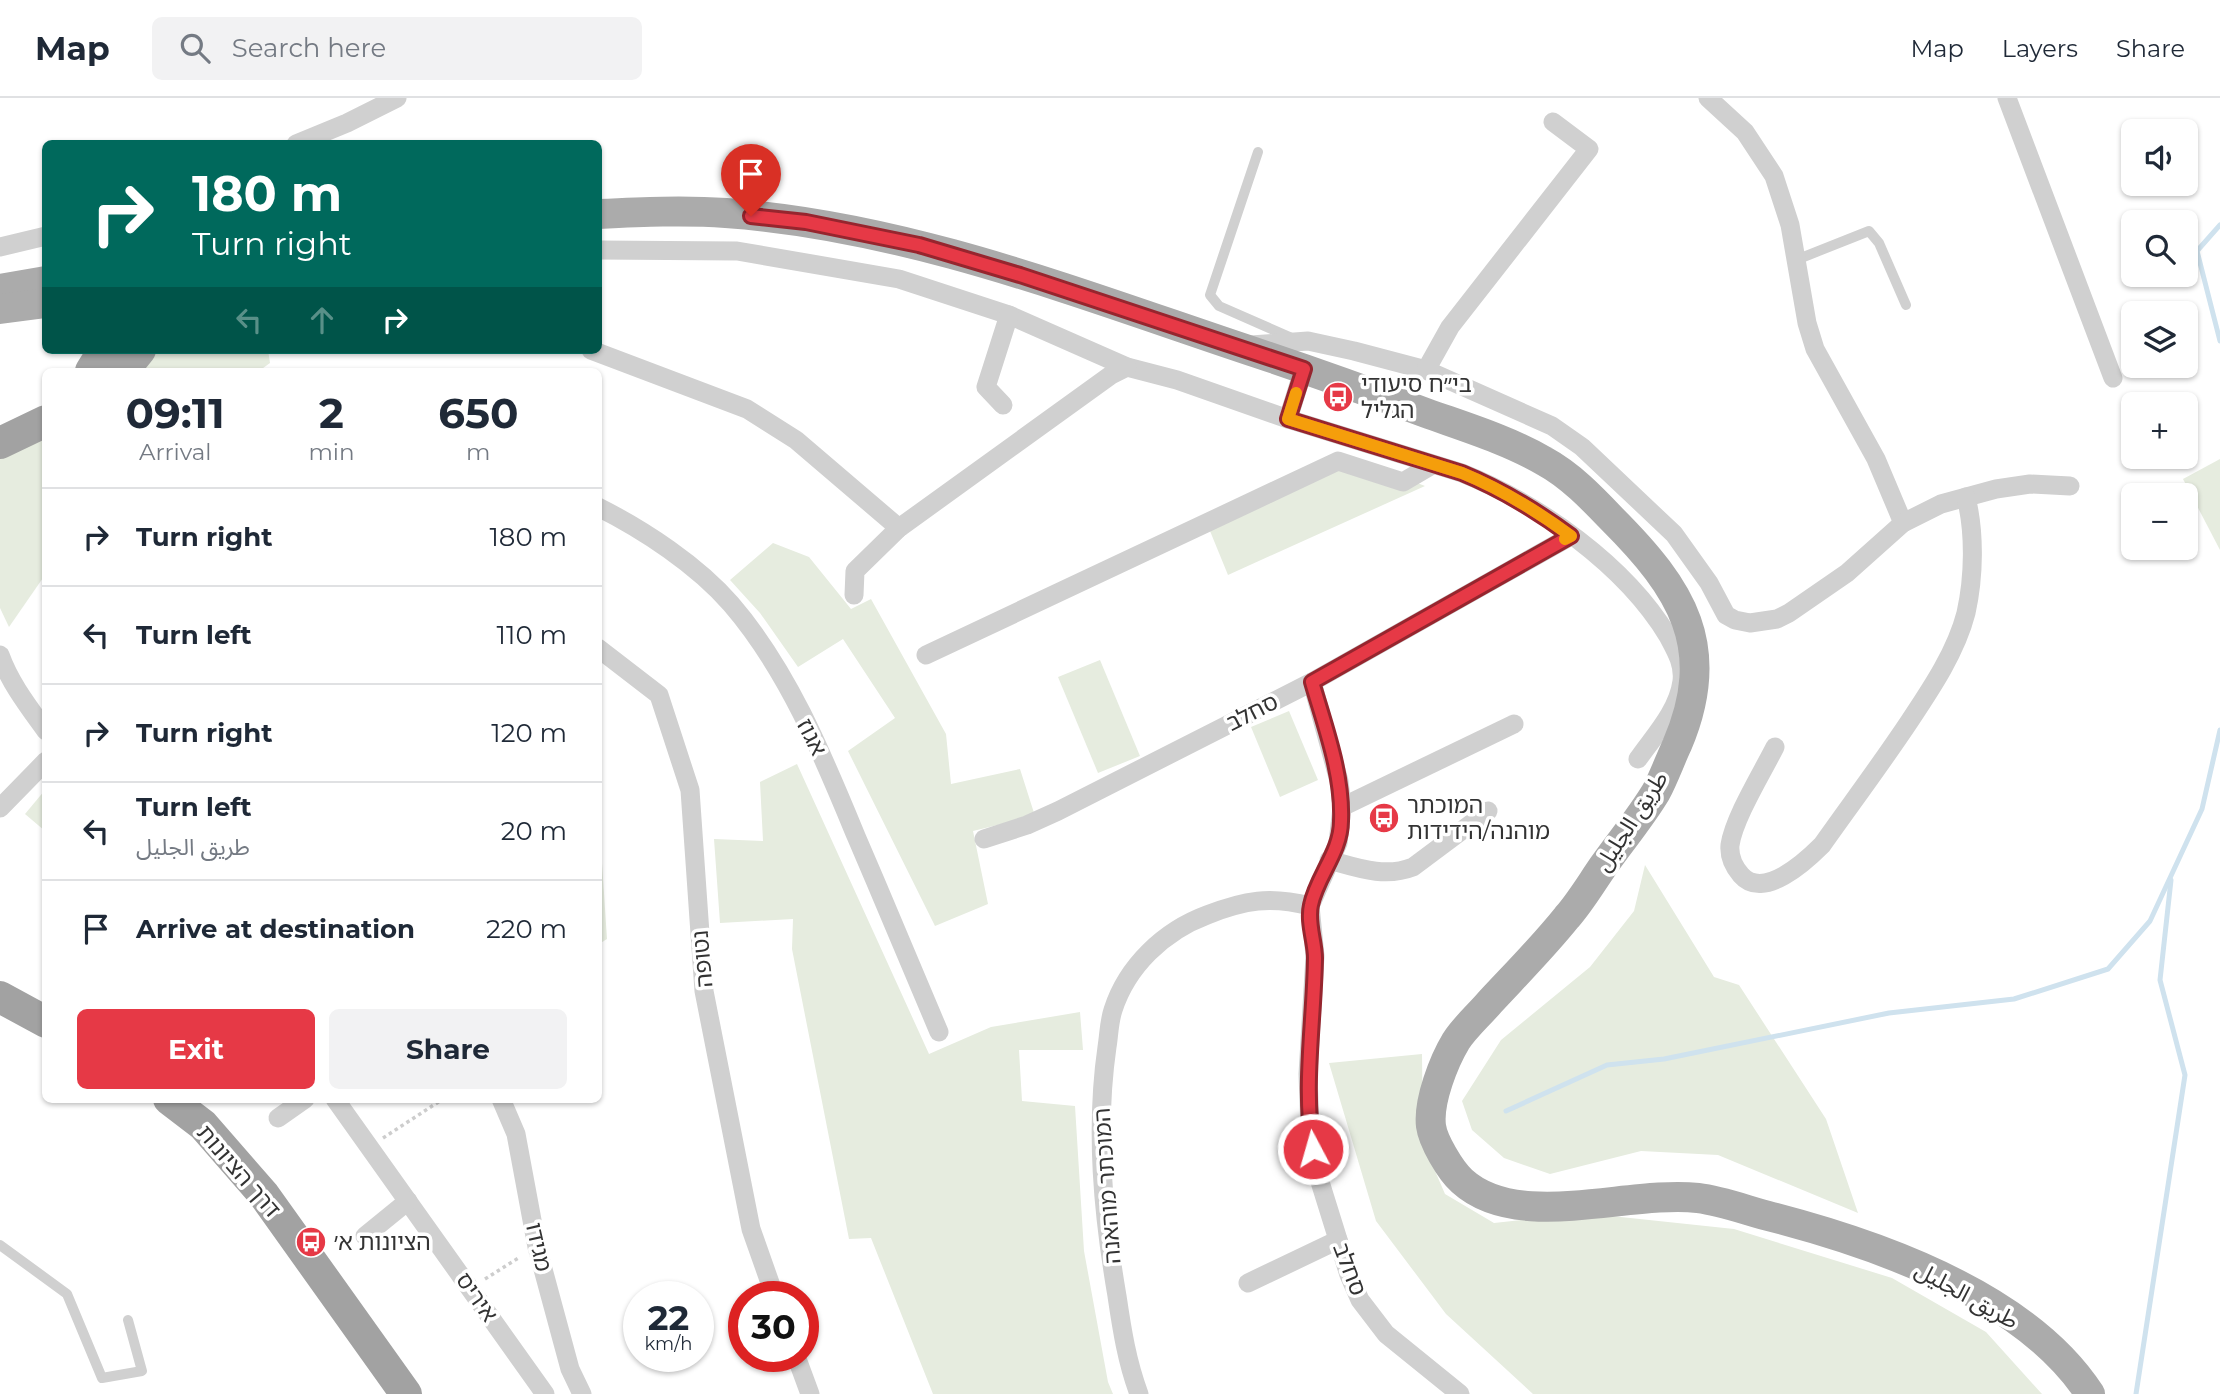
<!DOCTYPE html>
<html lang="en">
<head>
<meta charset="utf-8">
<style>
	:root { --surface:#fff; --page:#f2f2f3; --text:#1f2937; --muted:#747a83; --line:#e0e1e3; --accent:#e63946 }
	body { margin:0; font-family:Montserrat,"Noto Sans Arabic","Noto Sans Hebrew",sans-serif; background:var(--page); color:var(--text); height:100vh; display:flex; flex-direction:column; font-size:26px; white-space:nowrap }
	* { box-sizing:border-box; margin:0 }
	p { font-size:23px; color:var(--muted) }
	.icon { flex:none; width:38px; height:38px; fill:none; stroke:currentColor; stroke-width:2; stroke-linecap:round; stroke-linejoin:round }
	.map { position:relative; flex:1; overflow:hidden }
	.details { position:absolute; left:42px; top:270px; width:560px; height:735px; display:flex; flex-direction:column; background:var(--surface); border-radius:10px; box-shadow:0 2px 5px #0004 }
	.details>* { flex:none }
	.banner { position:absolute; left:42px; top:42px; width:560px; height:214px; border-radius:10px; box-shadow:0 2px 5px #0004; background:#00695c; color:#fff; overflow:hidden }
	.controls { position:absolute; left:2121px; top:21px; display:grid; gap:14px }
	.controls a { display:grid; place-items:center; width:77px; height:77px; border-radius:10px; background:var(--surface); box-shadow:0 2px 5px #0004; font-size:35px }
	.speed { position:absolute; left:623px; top:1183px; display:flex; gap:14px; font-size:35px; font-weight:700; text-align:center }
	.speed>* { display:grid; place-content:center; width:91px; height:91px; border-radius:50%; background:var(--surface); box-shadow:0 2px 5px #0004; line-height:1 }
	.speed small { font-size:18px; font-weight:400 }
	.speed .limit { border:10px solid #d22; background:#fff; color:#111 }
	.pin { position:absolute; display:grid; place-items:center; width:60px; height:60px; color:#fff; margin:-72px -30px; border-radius:50% 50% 50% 0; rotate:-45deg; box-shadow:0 0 7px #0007 }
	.pin .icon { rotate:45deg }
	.me { position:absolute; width:77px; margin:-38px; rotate:354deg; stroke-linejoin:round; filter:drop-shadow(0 0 5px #0008) }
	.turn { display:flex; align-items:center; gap:24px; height:147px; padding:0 35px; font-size:32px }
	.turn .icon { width:91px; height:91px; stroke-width:2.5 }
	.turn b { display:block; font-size:49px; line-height:60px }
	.lanes { display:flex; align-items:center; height:66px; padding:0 35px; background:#0003; justify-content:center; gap:35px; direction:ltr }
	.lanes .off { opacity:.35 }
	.eta { display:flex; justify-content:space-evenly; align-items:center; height:119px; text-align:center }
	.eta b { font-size:42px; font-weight:700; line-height:49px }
	.cta { display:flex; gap:14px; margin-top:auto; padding:14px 35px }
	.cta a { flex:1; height:80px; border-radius:10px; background:var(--accent); color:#fff; font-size:28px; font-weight:700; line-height:80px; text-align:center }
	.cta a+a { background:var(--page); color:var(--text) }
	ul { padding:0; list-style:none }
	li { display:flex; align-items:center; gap:21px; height:98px; padding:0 35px; border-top:2px solid var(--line) }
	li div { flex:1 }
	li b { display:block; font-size:26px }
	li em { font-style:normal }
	header { display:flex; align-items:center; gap:42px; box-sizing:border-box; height:98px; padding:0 35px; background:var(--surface); border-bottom:2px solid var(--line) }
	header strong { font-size:33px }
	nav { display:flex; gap:38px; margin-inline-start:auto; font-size:24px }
	.search { width:490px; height:63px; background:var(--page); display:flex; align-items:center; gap:18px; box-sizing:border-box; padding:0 24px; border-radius:10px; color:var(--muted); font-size:26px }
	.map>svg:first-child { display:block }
	.green { fill:#e6ecdf }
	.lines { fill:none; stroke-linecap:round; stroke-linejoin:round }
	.stream { stroke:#cfe2ee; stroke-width:5 }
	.path { stroke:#cdcdcd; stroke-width:3.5; stroke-dasharray:3.5 3.5; stroke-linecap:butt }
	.service { stroke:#d0d0d0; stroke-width:10 }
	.minor { stroke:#d0d0d0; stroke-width:19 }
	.primary { stroke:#ababab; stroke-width:30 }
	.trunk { stroke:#a2a2a2; stroke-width:32 }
	.route-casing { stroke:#96252e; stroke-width:18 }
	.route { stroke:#e63946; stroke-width:12 }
	.slow { stroke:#f59e0b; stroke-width:12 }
	.labels { text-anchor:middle; stroke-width:7; stroke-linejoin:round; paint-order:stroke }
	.poi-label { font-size:23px; fill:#333; stroke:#fff; text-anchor:start }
	.street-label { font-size:23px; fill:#333; stroke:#fff }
</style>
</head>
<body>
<header>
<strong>Map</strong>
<div class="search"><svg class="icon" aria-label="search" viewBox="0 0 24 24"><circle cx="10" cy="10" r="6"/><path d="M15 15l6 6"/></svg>Search here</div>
<nav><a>Map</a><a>Layers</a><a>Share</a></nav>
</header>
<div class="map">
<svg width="2220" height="1296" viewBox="0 0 2220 1296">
	<rect width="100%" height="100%" fill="#fff"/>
	<g class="green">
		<path d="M 136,252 L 268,252 L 270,265 L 259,273 L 115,273 Z"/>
		<path d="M 45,325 L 45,477 L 9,529 L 0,510 L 0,352 Z"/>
		<path d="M 1355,361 L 1425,388 L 1228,477 L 1210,433 Z"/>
		<path d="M 2220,361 L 2220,452 L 2183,381 Z"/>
		<path d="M 773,445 L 809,459 L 851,511 L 871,501 L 946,636 L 951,686 L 1020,671 L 1035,718 L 973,733 L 988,806 L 935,828 L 848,653 L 895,620 L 843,541 L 798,569 L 760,515 L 730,482 Z"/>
		<path d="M 1100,562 L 1140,658 L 1098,675 L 1058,579 Z"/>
		<path d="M 1289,613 L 1318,682 L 1280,699 L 1251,629 Z"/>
		<path d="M 797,666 L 929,956 L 991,929 L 1080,914 L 1083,952 L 1019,952 L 1022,1003 L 1075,1008 L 1084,1153 L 1108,1284 L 1113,1296 L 933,1296 L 871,1140 L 849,1141 L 792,851 L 793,821 L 720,825 L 714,741 L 763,743 L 760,684 Z"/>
		<path d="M 45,692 L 45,733 L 25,716 Z"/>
		<path d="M 599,719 L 607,841 L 599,846 L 598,846 Z"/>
		<path d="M 1645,767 L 1714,879 L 1739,887 L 1826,1021 L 1858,1115 L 1718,1057 L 1641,1053 L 1550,1076 L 1504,1060 L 1472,1032 L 1462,1003 L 1501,942 L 1590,869 L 1634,813 Z"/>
		<path d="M 1422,956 L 1423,1045 L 1445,1096 L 1494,1125 L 1583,1115 L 1734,1131 L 1892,1180 L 1986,1234 L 2042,1296 L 1533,1296 L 1446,1216 L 1376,1123 L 1329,965 Z"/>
	</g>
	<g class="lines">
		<g class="stream">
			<path d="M 2220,127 L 2197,153 L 2220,243"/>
			<path d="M 1506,1013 L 1607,967 L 1664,961 L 1889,915 L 2014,901 L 2108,871 L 2150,823 L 2202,711 L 2220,632"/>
			<path d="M 2136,1296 L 2185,977 L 2160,882 L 2171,782"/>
		</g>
		<g class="path">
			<path d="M 383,1040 L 443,1001"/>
			<path d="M 485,1181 L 520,1159"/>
		</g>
		<g class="service">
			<path d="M 1258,54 L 1210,197 L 1219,208 L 1292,240"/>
			<path d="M 1796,162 L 1869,133 L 1879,145 L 1906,207"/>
			<path d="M 0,1147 L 67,1196 L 102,1280 L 142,1273 L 128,1222"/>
		</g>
		<g class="minor">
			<path d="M 1708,0 L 1745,34 L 1774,78 L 1790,127 L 1807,225 L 1815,251 L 1876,361 L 1903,425"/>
			<path d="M 2007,0 L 2113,280"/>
			<path d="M 296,46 L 347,25 L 397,0"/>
			<path d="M 0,149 L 46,138"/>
			<path d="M 598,152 L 737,153 L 899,181 L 1009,217 L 1127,269 L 1177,282 L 1288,321"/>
			<path d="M 1251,247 L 1308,243 L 1354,253 L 1426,272 L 1552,328 L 1582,349 L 1674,436 L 1709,485 L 1726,517 L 1735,522 L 1750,525 L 1777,521 L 1789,515 L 1847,475 L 1903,425 L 1941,406 L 1996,391 L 2030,386 L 2070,388"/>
			<path d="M 591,252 L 747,311 L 796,342 L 899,430"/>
			<path d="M 1304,270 L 1288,321 L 1462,375 C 1539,406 1625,467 1668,538 C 1676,553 1684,566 1682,583 C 1678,613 1654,638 1638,661"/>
			<path d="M 1426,272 L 1450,229 L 1589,51 L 1553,24"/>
			<path d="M 1003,307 L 986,289 L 1009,217"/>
			<path d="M 598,409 C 644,432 697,467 731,506 C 788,572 823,658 856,738 C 884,803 911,868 939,934"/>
			<path d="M 854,497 L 855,473 L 899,430 L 1111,277 L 1127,269"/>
			<path d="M 598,550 L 659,597 L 690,692 L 704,893 L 751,1131 L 775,1199"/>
			<path d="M 0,557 C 10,585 28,608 46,633"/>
			<path d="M 926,557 L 1338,363 L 1403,384 L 1432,367"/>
			<path d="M 1312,584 L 1571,438"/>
			<path d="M 1775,649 C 1762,675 1734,720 1730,747 C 1729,758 1734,769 1741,777 C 1763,803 1806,763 1822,747 C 1851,706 1881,666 1909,624 C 1931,591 1956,554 1966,515 C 1974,479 1975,435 1966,399"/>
			<path d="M 1342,709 L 1514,626"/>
			<path d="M 0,710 L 46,663"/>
			<path d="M 984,741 L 1027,727 L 1058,713 L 1312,584 L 1339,683 L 1342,709 L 1338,745 L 1310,808 L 1315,858 L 1308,976 L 1310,1031 L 1316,1071 L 1349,1177 L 1360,1202 L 1386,1236 L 1460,1296"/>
			<path d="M 1329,762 C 1358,770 1385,780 1413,769 L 1488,713"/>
			<path d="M 335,1001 L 545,1296"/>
			<path d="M 501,1001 L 516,1036 L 537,1149 L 570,1271 L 582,1296"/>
			<path d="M 278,1020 L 305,1001"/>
			<path d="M 365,1138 L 408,1103"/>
			<path d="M 1248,1185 L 1338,1142"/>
			<path d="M 796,1258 L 810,1296"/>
			<path d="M 1139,1296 C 1127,1264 1122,1232 1117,1198 C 1103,1116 1095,1032 1107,949 C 1109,937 1109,924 1113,912 C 1127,868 1164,833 1207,817 C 1245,802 1270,798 1310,808"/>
		</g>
		<g class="primary">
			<path d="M 598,116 C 641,114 684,112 726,115 C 909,128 1085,198 1257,255 C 1314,274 1370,294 1426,315 C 1465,329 1508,342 1544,363 C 1570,377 1592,400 1612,421 C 1682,491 1719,549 1677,647 C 1670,662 1664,679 1656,694 C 1641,719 1621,743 1604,767 C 1592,784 1581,803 1567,819 C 1543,849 1516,876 1490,904 C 1479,917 1465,929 1456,943 C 1444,963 1428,1003 1431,1028 C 1433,1043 1450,1072 1462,1083 C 1518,1134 1628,1092 1698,1100 C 1723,1103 1748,1113 1772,1119 C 1880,1147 2027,1199 2090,1296"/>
			<path d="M 0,191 L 46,183"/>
			<path d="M 0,211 L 46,205"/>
		</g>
		<g class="trunk">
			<path d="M 91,273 L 104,252"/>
			<path d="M 123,273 L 140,252"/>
			<path d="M 0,345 L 46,323"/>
			<path d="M 0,899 L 46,924"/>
			<path d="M 169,1001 L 203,1027 L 264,1097 L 406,1296"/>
		</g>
	</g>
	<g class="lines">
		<g class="route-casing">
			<path id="route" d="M 751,118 L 806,124 L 919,147 L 1020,177 L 1304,271 L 1288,321 L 1462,375 C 1501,391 1537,413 1571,438 L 1312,584 C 1325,629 1343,676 1341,723 C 1341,754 1317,778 1311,807 C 1307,824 1315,844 1315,860 C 1314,924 1303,987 1313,1051"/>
		</g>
		<use href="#route" class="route"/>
		<path class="slow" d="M 1296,295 L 1288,321 L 1462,375 C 1501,391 1537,413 1571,438 L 1565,441"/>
	</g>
	<defs>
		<g id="bus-disc" transform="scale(1.575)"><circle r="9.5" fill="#e63946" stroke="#fff"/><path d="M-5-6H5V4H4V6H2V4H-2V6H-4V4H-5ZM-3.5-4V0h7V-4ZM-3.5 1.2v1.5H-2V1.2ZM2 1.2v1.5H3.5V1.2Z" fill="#fff"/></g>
	</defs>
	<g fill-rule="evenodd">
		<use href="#bus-disc" x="1338" y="299"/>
		<use href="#bus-disc" x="1384" y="720"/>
		<use href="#bus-disc" x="311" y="1144"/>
	</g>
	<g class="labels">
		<g class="poi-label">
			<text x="1361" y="294">בי״ח סיעודי<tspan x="1361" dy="26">הגליל</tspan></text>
			<text x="1407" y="715">המוכתר<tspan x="1407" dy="26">מוהנה/הידידות</tspan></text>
			<text x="334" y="1152">הציונות א׳</text>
		</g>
		<g class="street-label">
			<text transform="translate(1252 614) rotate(-27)" y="8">סחלב</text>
			<text transform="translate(812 639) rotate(63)" y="8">אגוז</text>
			<text transform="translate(1631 723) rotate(-57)" y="8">طريق الجليل</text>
			<text transform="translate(702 861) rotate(-95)" y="8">נטופה</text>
			<text transform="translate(239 1073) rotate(49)" y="8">דרך הציונות</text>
			<text transform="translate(1107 1088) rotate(-94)" y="8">המוכתר מוהאנה</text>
			<text transform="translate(539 1149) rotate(77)" y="8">מגידו</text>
			<text transform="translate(1350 1171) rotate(69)" y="8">סחלב</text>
			<text transform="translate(1967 1197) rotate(29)" y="8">طريق الجليل</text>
			<text transform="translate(477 1199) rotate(55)" y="8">איריס</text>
		</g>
	</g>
</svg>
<div class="controls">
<a><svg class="icon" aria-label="sound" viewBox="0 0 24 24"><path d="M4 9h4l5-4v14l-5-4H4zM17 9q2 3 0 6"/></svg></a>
<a><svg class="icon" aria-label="search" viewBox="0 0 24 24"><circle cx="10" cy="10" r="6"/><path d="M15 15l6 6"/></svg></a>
<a><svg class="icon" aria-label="layers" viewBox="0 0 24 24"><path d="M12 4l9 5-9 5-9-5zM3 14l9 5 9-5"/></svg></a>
<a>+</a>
<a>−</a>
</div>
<div class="speed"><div>22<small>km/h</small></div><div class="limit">30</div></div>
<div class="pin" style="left:751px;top:118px;background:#d93025"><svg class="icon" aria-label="arrive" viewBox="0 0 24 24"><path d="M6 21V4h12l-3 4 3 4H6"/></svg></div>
<svg class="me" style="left:1313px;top:1051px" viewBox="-20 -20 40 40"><circle r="17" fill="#e63946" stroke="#fff" stroke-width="3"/><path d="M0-11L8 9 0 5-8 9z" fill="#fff"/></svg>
<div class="banner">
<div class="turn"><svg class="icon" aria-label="right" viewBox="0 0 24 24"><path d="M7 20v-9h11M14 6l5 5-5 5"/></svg><div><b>180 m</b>Turn right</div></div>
<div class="lanes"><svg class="icon off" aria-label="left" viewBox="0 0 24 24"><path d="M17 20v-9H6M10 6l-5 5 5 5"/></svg><svg class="icon off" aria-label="ahead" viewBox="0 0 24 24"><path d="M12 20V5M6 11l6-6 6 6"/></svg><svg class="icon" aria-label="right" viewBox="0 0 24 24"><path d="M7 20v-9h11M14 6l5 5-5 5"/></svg></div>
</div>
<section class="details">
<div class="eta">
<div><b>09:11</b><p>Arrival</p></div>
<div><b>2</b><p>min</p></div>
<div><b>650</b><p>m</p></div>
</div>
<ul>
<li><svg class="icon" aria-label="right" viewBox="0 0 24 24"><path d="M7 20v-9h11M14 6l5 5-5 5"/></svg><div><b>Turn right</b></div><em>180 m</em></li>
<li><svg class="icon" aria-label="left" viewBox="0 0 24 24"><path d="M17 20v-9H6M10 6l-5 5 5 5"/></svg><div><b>Turn left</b></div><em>110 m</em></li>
<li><svg class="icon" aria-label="right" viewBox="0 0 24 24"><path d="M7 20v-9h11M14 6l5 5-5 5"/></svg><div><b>Turn right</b></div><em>120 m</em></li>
<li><svg class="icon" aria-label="left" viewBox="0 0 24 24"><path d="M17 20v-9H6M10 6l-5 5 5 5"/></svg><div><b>Turn left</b><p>طريق الجليل</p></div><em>20 m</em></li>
<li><svg class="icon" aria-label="arrive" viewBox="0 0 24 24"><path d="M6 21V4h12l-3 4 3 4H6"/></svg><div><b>Arrive at destination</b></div><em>220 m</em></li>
</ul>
<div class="cta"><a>Exit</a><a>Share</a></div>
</section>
</div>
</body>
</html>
